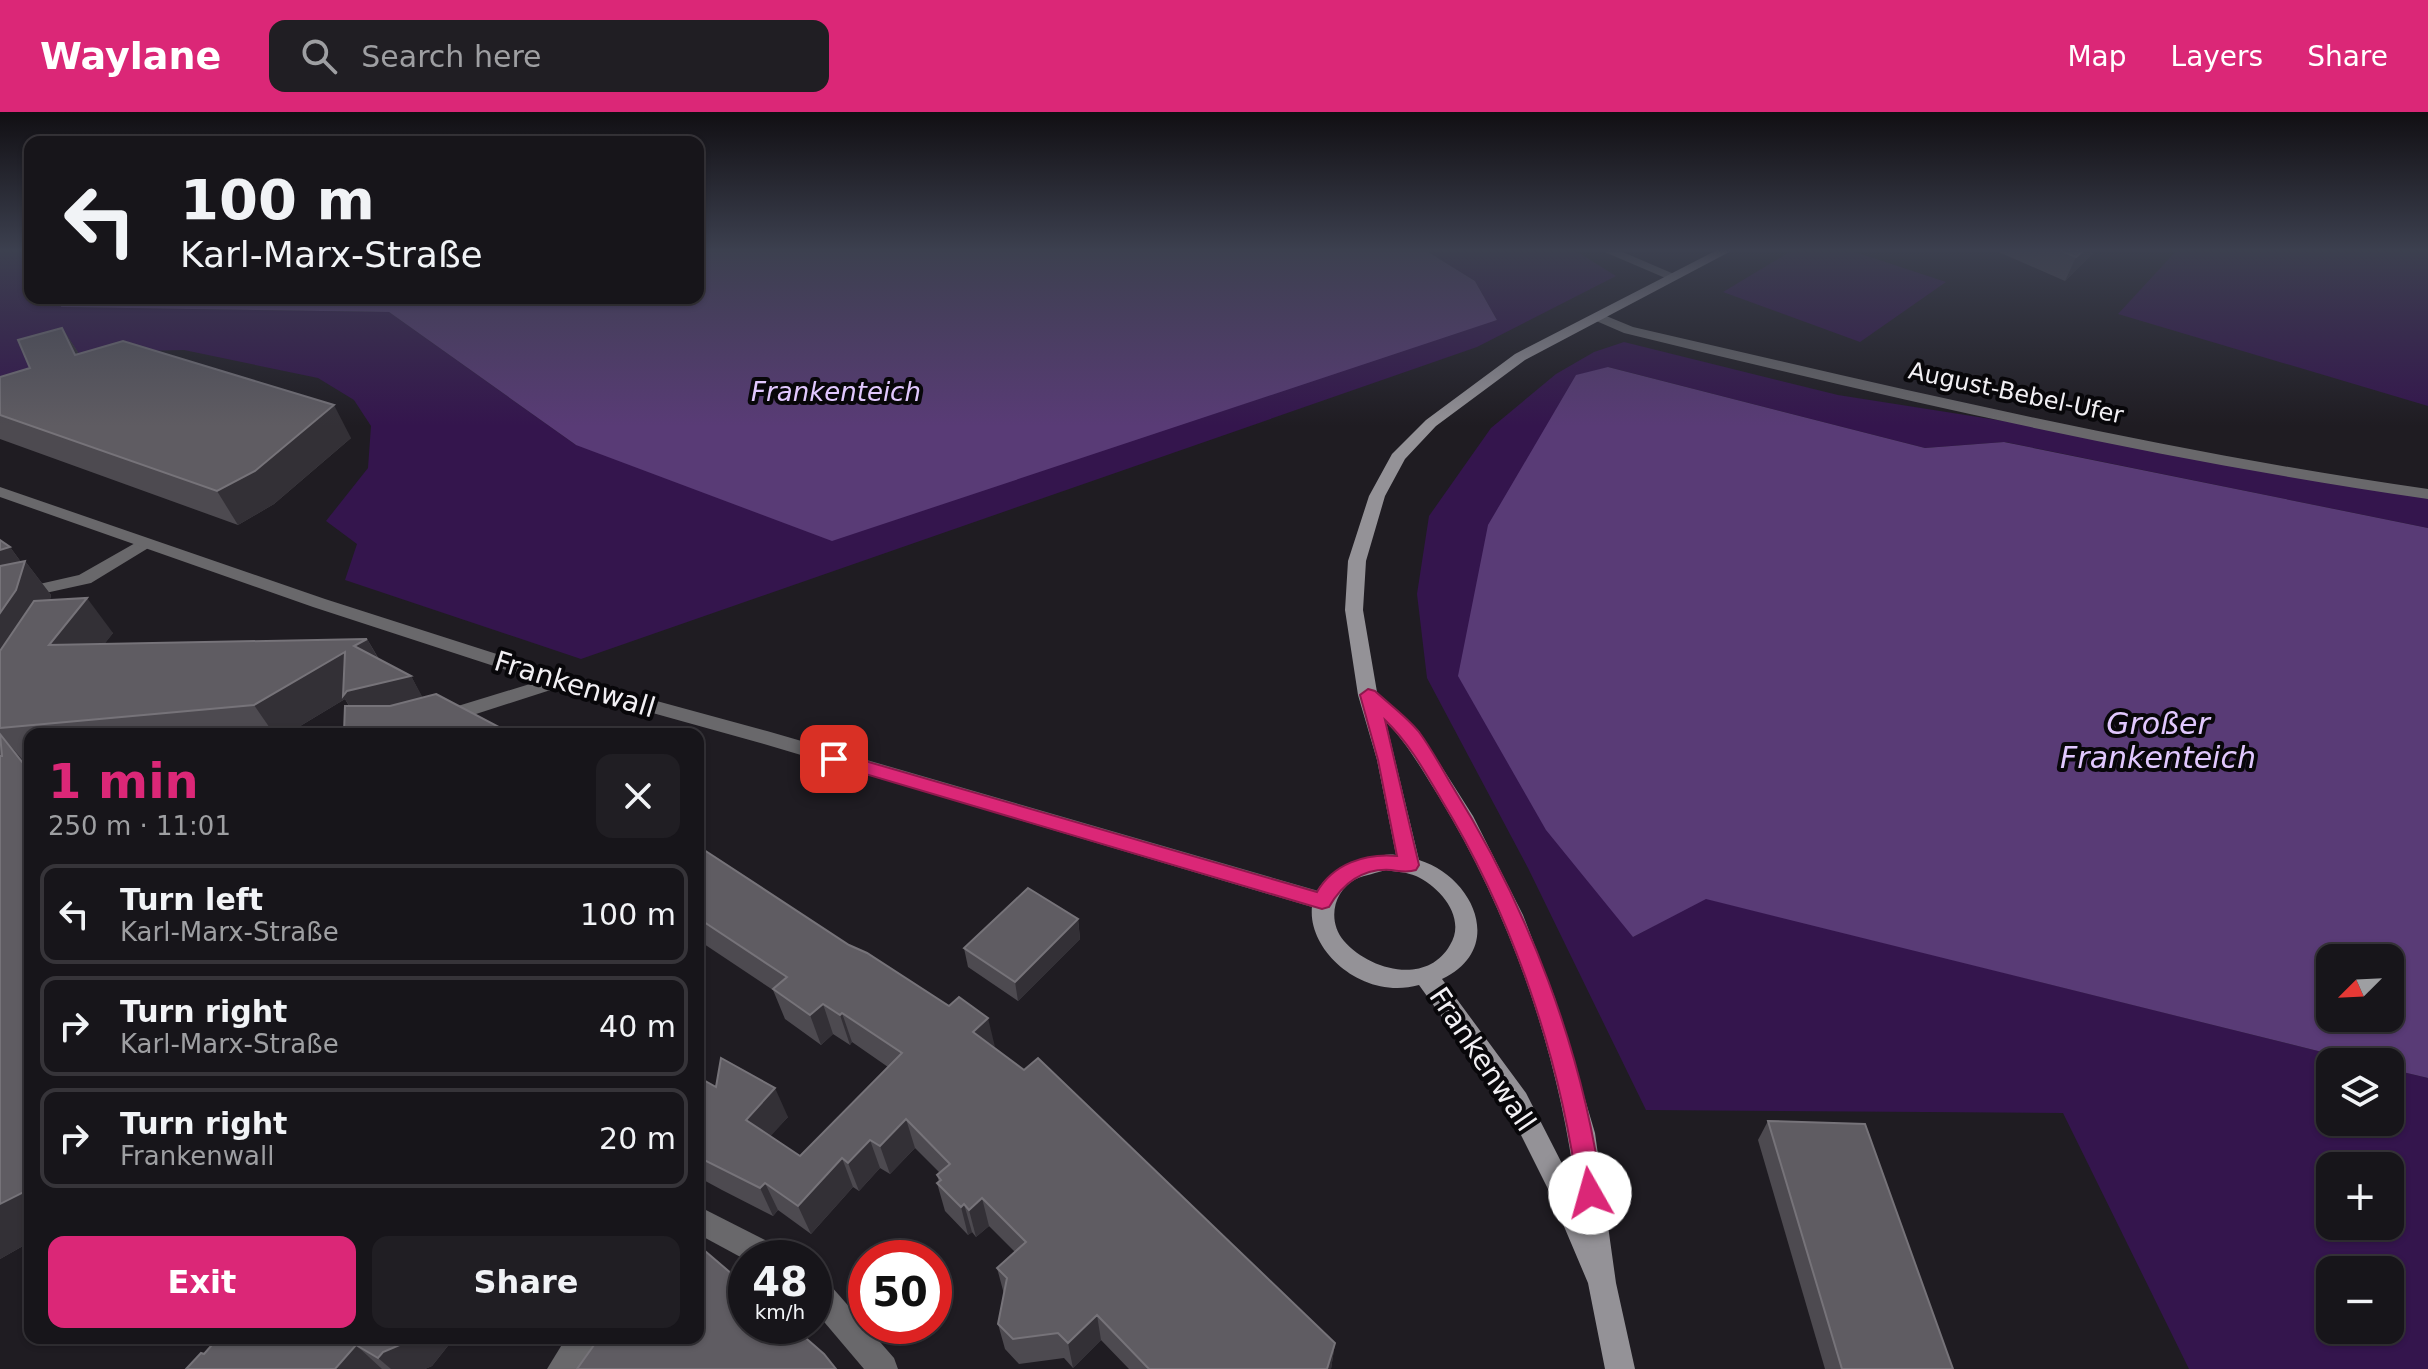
<!DOCTYPE html>
<html lang="en">
<head>
<meta charset="utf-8">
<style>
	:root { --surface:#17151a; --page:#201e23; --text:#f1f3f6; --muted:#9e9fa2; --line:#363439; --accent:#db2777 }
	body { margin:0; font-family:"DejaVu Sans",sans-serif; background:var(--page); color:var(--text); height:100vh; display:flex; flex-direction:column; font-size:30px; white-space:nowrap }
	* { box-sizing:border-box; margin:0 }
	p { font-size:26px; color:var(--muted) }
	.icon { flex:none; width:44px; height:44px; fill:none; stroke:currentColor; stroke-width:2; stroke-linecap:round; stroke-linejoin:round }
	.map { position:relative; flex:1; overflow:hidden }
	.sheet { position:absolute; left:24px; top:616px; width:680px; height:616px; display:flex; flex-direction:column; background:var(--surface); border-radius:16px; box-shadow:0 2px 6px #0004,0 0 0 2px var(--line) }
	.sheet>* { flex:none }
	.guide { position:absolute; left:24px; top:24px; width:680px; height:168px; border-radius:16px; box-shadow:0 2px 6px #0004,0 0 0 2px var(--line); background:#17151a; color:var(--text); overflow:hidden }
	.needle { width:52px; rotate:246deg }
	.fabs { position:absolute; left:2316px; top:832px; display:grid; gap:16px }
	.fabs a { display:grid; place-items:center; width:88px; height:88px; border-radius:16px; background:var(--surface); box-shadow:0 2px 6px #0004,0 0 0 2px var(--line); font-size:40px }
	.speed { position:absolute; left:728px; top:1128px; display:flex; gap:16px; font-size:40px; font-weight:700; text-align:center }
	.speed>* { display:grid; place-content:center; width:104px; height:104px; border-radius:50%; background:var(--surface); box-shadow:0 2px 6px #0004,0 0 0 2px var(--line); line-height:1 }
	.speed small { font-size:20px; font-weight:400 }
	.speed .limit { border:12px solid #d22; background:#fff; color:#111 }
	.pin { position:absolute; display:grid; place-items:center; width:68px; height:68px; color:#fff; margin:-34px; border-radius:16px; box-shadow:0 4px 12px #0006 }
	.me { position:absolute; width:88px; margin:-44px; rotate:353deg; stroke-linejoin:round; filter:drop-shadow(0 0 6px #0008) }
	.turn { display:flex; align-items:center; gap:28px; height:168px; padding:0 24px; font-size:36px }
	.turn .icon { width:104px; height:104px; stroke-width:2.5 }
	.turn b { display:block; font-size:56px; line-height:68px }
	.round { display:grid; place-items:center; flex:none; width:84px; height:84px; border-radius:16px; background:var(--page) }
	.head { display:flex; align-items:center; justify-content:space-between; height:136px; padding:0 24px }
	h1 { font-size:48px; font-weight:700; line-height:60px; color:var(--accent) }
	.button { display:flex; gap:16px; margin-top:auto; padding:16px 24px }
	.button a { flex:1; height:92px; border-radius:16px; background:var(--accent); color:#fff; font-size:32px; font-weight:700; line-height:92px; text-align:center }
	.button a+a { background:var(--page); color:var(--text) }
	ul { padding:0; list-style:none }
	li { display:flex; align-items:center; gap:24px; height:100px; margin:0 16px 12px; padding:0 8px; border:4px solid var(--line); border-radius:16px }
	li div { flex:1 }
	li b { display:block; font-size:30px }
	li em { font-style:normal }
	header { display:flex; align-items:center; gap:48px; box-sizing:border-box; height:112px; padding:0 40px; background:var(--accent); color:#fff }
	header strong { font-size:38px }
	nav { display:flex; gap:44px; margin-inline-start:auto; font-size:28px }
	.search { width:560px; height:72px; background:var(--page); display:flex; align-items:center; gap:20px; box-sizing:border-box; padding:0 28px; border-radius:16px; color:var(--muted); font-size:30px }
	.map>svg:first-child { display:block }
	.green { fill:#34154d; fill-rule:evenodd }
	.water { fill:#593b76; fill-rule:evenodd }
	.lines { fill:none; stroke-linecap:round; stroke-linejoin:round }
	.minor { fill:#69686b; fill-rule:evenodd }
	.tertiary { fill:#69686b; fill-rule:evenodd }
	.secondary { fill:#949297; fill-rule:evenodd }
	.wall { fill:#4d4a50 }
	.shaded-wall { fill:#333036 }
	.building { fill:#5f5c62; stroke:#767379; stroke-width:2 }
	.route { fill:#db2777; stroke:#8e194d; stroke-width:2 }
	.labels { text-anchor:middle; stroke-width:8; stroke-linejoin:round; paint-order:stroke }
	.far-street-label { font-size:24px; fill:#f2f0f4; stroke:#08070a }
	.far-water-label { font-size:26px; font-style:italic; fill:#e1c8fe; stroke:#08070a }
	.street-label { font-size:28px; fill:#f2f0f4; stroke:#08070a }
	.water-label { font-size:30px; font-style:italic; fill:#e1c8fe; stroke:#08070a }
</style>
</head>
<body>
<header>
<strong>Waylane</strong>
<div class="search"><svg class="icon" aria-label="search" viewBox="0 0 24 24"><circle cx="10" cy="10" r="6"/><path d="M15 15l6 6"/></svg>Search here</div>
<nav><a>Map</a><a>Layers</a><a>Share</a></nav>
</header>
<div class="map">
<svg width="2428" height="1257" viewBox="0 0 2428 1257">
	<rect width="100%" height="100%" fill="#1f1c22"/>
	<g class="green">
		<path d="M 0,138 L 30,138 L 30,186 L 62,186 L 61,195 L 389,200 L 576,333 L 1497,208 L 1475,169 L 1425,138 L 1574,138 L 1616,164 L 1477,235 L 581,547 L 345,468 L 357,432 L 326,409 L 368,356 L 371,314 L 354,288 L 318,266 L 184,238 L 90,240 L 0,266 Z"/>
		<path d="M 1793,138 L 1849,138 L 1946,170 L 1860,230 L 1723,180 Z"/>
		<path d="M 2177,138 L 2428,139 L 2428,294 L 2118,202 Z"/>
		<path d="M 1624,230 L 1838,283 L 2080,321 L 2428,382 L 2428,416 L 2005,330 L 1925,336 L 1608,255 L 1633,825 L 1705,786 L 2362,950 L 2330,950 L 2330,1010 L 2390,1010 L 2390,957 L 2428,966 L 2428,1257 L 2189,1257 L 2063,1001 L 1646,998 L 1528,756 L 1427,566 L 1417,482 L 1429,404 L 1491,316 L 1556,262 L 1594,240 ZM 2330,1054 L 2390,1054 L 2390,1114 L 2330,1114 ZM 2330,1158 L 2390,1158 L 2390,1218 L 2330,1218 Z"/>
	</g>
	<g class="water">
		<path d="M 698,138 L 1425,138 L 1475,169 L 1497,208 L 832,429 L 576,333 L 389,200 L 61,195 L 62,186 L 698,186 Z"/>
		<path d="M 1608,255 L 1925,336 L 2004,330 L 2428,416 L 2428,966 L 2390,957 L 2390,950 L 2362,950 L 1706,787 L 1633,825 L 1546,718 L 1458,564 L 1488,413 L 1576,263 ZM 2330,846 L 2390,846 L 2390,906 L 2330,906 Z"/>
	</g>
	<g class="lines">
		<g class="minor">
			<path d="M 1600,138 L 1618,138 L 1681,165 L 1670,168 Z"/>
			<path d="M 1599,201 L 1633,215 C 1897,276 2160,339 2428,377 L 2428,387 C 2157,348 1890,286 1624,221 L 1594,208 L 1592,205 Z"/>
			<path d="M 144,426 L 152,431 L 150,435 L 91,471 L 0,491 L 0,481 L 79,463 Z"/>
			<path d="M 559,563 L 566,565 L 569,569 L 566,573 L 442,613 L 432,606 L 435,601 Z"/>
			<path d="M 698,1094 L 781,1136 L 785,1146 L 746,1148 L 698,1122 Z"/>
			<path d="M 814,1162 L 824,1166 L 894,1246 L 898,1257 L 864,1257 L 814,1198 Z"/>
			<path d="M 566,1226 L 599,1226 L 580,1257 L 547,1257 Z"/>
		</g>
		<path class="tertiary" d="M 0,375 L 325,487 L 565,564 L 767,619 L 1322,780 L 1330,783 L 1333,789 L 1330,795 L 1322,798 L 764,632 L 552,573 L 313,495 L 0,385 Z"/>
		<path class="secondary" d="M 1717,138 L 1733,138 L 1525,248 L 1436,314 L 1405,347 L 1385,384 L 1366,449 L 1363,498 L 1377,580 L 1419,619 L 1473,704 L 1523,803 L 1555,886 L 1595,1021 L 1616,1171 L 1635,1257 L 1605,1257 L 1588,1171 L 1549,1079 L 1508,997 L 1419,873 C 1337,896 1258,779 1360,749 C 1372,746 1383,741 1396,743 L 1377,648 L 1358,583 L 1345,498 L 1348,449 L 1369,384 L 1392,342 L 1426,308 L 1515,242 ZM 1386,610 C 1408,632 1422,658 1439,685 C 1511,803 1559,942 1576,1079 L 1526,981 L 1442,867 C 1506,837 1474,765 1419,748 ZM 1386,758 C 1396,760 1407,760 1416,764 C 1440,775 1467,806 1450,833 C 1427,874 1369,858 1344,829 C 1327,809 1333,779 1356,767 C 1365,763 1377,761 1386,758 Z"/>
	</g>
	<g class="wall">
		<path d="M 1994,138 L 2096,138 L 2065,169 Z"/>
		<path d="M 62,216 L 79,242 L 351,326 L 274,392 L 238,413 L 0,327 L 0,265 L 30,256 Z"/>
		<path d="M 0,428 L 10,435 L 21,450 L 25,449 L 51,483 L 50,488 L 113,521 L 104,532 L 367,527 L 379,547 L 411,564 L 422,585 L 344,620 L 349,594 L 345,587 L 287,622 L 30,622 L 30,651 L 26,652 L 30,656 L 30,1130 L 0,1147 Z"/>
		<path d="M 698,734 L 994,936 L 1335,1231 L 1331,1257 L 1129,1257 L 1101,1228 L 1073,1256 L 1064,1246 L 1019,1252 L 1005,1237 L 998,1212 L 1004,1182 L 997,1156 L 1015,1140 L 989,1114 L 976,1125 L 972,1120 L 968,1123 L 945,1099 L 937,1071 L 939,1070 L 937,1063 L 940,1061 L 915,1036 L 890,1062 L 880,1056 L 859,1079 L 853,1075 L 811,1122 L 778,1098 L 773,1104 L 722,1078 L 698,1065 L 698,965 L 716,975 L 788,1005 L 770,1024 L 800,1044 L 888,955 L 852,930 L 850,933 L 833,922 L 821,933 L 785,907 L 773,878 L 698,828 Z"/>
		<path d="M 1078,807 L 1080,827 L 1018,889 L 968,855 L 964,836 Z"/>
		<path d="M 1768,1009 L 1953,1257 L 1825,1257 L 1758,1028 Z"/>
		<path d="M 451,1230 L 432,1254 L 425,1257 L 186,1257 L 204,1242 Z"/>
	</g>
	<g class="shaded-wall">
		<path d="M 2084,138 L 2096,138 L 2065,169 L 2076,145 Z"/>
		<path d="M 62,216 L 83,248 L 75,243 Z"/>
		<path d="M 334,293 L 351,326 L 274,392 L 238,413 L 217,379 Z"/>
		<path d="M 10,435 L 23,453 L 25,449 L 51,483 L 43,512 L 0,578 L 0,438 Z"/>
		<path d="M 87,486 L 113,521 L 77,568 L 49,533 Z"/>
		<path d="M 367,527 L 387,562 L 354,534 Z"/>
		<path d="M 345,540 L 411,564 L 430,599 L 365,619 L 345,587 L 287,622 L 274,622 L 254,593 Z"/>
		<path d="M 0,622 L 30,656 L 30,660 Z"/>
		<path d="M 1078,807 L 1080,827 L 1018,889 L 1015,870 Z"/>
		<path d="M 823,892 L 833,922 L 821,933 L 810,903 Z"/>
		<path d="M 842,901 L 852,930 L 850,933 L 840,903 Z"/>
		<path d="M 988,906 L 995,935 L 973,920 Z"/>
		<path d="M 775,976 L 788,1005 L 759,1037 L 746,1008 Z"/>
		<path d="M 906,1007 L 915,1036 L 890,1062 L 880,1034 Z"/>
		<path d="M 870,1028 L 880,1056 L 859,1079 L 848,1051 Z"/>
		<path d="M 842,1046 L 853,1075 L 811,1122 L 798,1094 Z"/>
		<path d="M 765,1071 L 778,1098 L 773,1104 L 760,1076 Z"/>
		<path d="M 30,1077 L 30,1130 L 0,1147 L 0,1092 Z"/>
		<path d="M 982,1086 L 989,1114 L 976,1125 L 969,1098 Z"/>
		<path d="M 964,1092 L 972,1120 L 968,1123 L 961,1095 Z"/>
		<path d="M 1097,1203 L 1101,1228 L 1073,1256 L 1068,1231 Z"/>
		<path d="M 411,1226 L 449,1226 L 451,1230 L 432,1254 L 425,1257 L 391,1257 L 378,1246 L 383,1240 Z"/>
		<path d="M 1335,1231 L 1331,1257 L 1327,1257 Z"/>
		<path d="M 356,1233 L 382,1257 L 335,1257 Z"/>
	</g>
	<g class="building">
		<path d="M 2059,138 L 2084,138 L 2076,145 Z"/>
		<path d="M 62,216 L 75,243 L 123,229 L 334,293 L 255,359 L 217,379 L 0,303 L 0,265 L 30,256 L 18,228 Z"/>
		<path d="M 0,428 L 10,435 L 0,438 Z"/>
		<path d="M 25,449 L 16,478 L 0,501 L 0,454 Z"/>
		<path d="M 87,486 L 49,533 L 367,527 L 354,534 L 411,564 L 347,579 L 343,584 L 345,540 L 254,593 L 0,616 L 0,539 L 34,489 Z"/>
		<path d="M 436,582 L 512,622 L 340,622 L 344,620 L 345,594 L 390,594 Z"/>
		<path d="M 0,622 L 30,660 L 30,1077 L 0,1092 L 0,644 L 2,644 Z"/>
		<path d="M 698,734 L 849,833 L 867,841 L 949,894 L 959,885 L 988,906 L 973,920 L 1024,958 L 1038,946 L 1335,1231 L 1327,1257 L 1149,1257 L 1097,1203 L 1068,1231 L 1058,1221 L 1013,1227 L 998,1212 L 1007,1166 L 997,1156 L 1026,1130 L 982,1086 L 969,1098 L 964,1092 L 961,1095 L 937,1071 L 941,1068 L 937,1063 L 950,1052 L 906,1007 L 880,1034 L 870,1028 L 848,1051 L 842,1046 L 798,1094 L 765,1071 L 760,1076 L 698,1045 L 698,965 L 716,975 L 721,946 L 775,976 L 746,1008 L 800,1044 L 902,941 L 842,901 L 840,903 L 823,892 L 810,903 L 773,877 L 787,865 L 698,806 Z"/>
		<path d="M 1028,776 L 1078,807 L 1015,870 L 964,836 Z"/>
		<path d="M 1768,1009 L 1865,1012 L 1953,1257 L 1842,1257 Z"/>
		<path d="M 698,1133 L 746,1174 L 746,1214 L 792,1214 L 824,1242 L 836,1257 L 577,1257 L 599,1226 L 698,1226 Z"/>
		<path d="M 218,1226 L 411,1226 L 407,1230 L 383,1240 L 378,1246 L 356,1233 L 335,1257 L 186,1257 L 201,1241 L 204,1242 Z"/>
	</g>
	<linearGradient id="sky" x2="0" y2="1"><stop stop-color="#110f13"/><stop offset="0.44" stop-color="#3c404f"/><stop offset="1" stop-color="#3c404f" stop-opacity="0"/></linearGradient>
	<rect width="2428" height="314" fill="url(#sky)"/>
	<path class="route" d="M 1368,577 L 1375,579 C 1389,592 1407,605 1419,620 C 1431,636 1441,655 1451,672 C 1528,795 1583,938 1602,1081 L 1599,1089 L 1590,1093 L 1581,1089 L 1578,1081 C 1561,947 1512,803 1441,687 C 1424,658 1409,631 1385,608 L 1419,753 L 1416,758 C 1407,761 1400,759 1391,758 C 1362,756 1343,771 1329,795 L 1322,797 L 828,651 L 825,647 L 834,640 L 1317,780 C 1333,752 1365,741 1397,744 L 1378,648 L 1360,583 Z"/>
	<g class="labels">
		<g class="far-street-label">
			<text transform="translate(2016 281) rotate(12)" y="8">August-Bebel-Ufer</text>
		</g>
		<g class="far-water-label">
			<text x="836" y="289">Frankenteich</text>
		</g>
		<g class="street-label">
			<text transform="translate(575 572) rotate(17)" y="10">Frankenwall</text>
			<text transform="translate(1483 947) rotate(56)" y="10">Frankenwall</text>
		</g>
		<g class="water-label">
			<text x="2158" y="622">Großer<tspan x="2158" dy="34">Frankenteich</tspan></text>
		</g>
	</g>
</svg>
<div class="fabs">
<a><svg class="needle" viewBox="-14 -14 28 28"><path d="M0-13l5 13h-10z" fill="#e53935"/><path d="M0 13l5-13h-10z" fill="#9e9fa2"/></svg></a>
<a><svg class="icon" aria-label="layers" viewBox="0 0 24 24"><path d="M12 4l9 5-9 5-9-5zM3 14l9 5 9-5"/></svg></a>
<a>+</a>
<a>−</a>
</div>
<div class="speed"><div>48<small>km/h</small></div><div class="limit">50</div></div>
<div class="pin" style="left:834px;top:647px;background:#d93025"><svg class="icon" aria-label="arrive" viewBox="0 0 24 24"><path d="M6 21V4h12l-3 4 3 4H6"/></svg></div>
<svg class="me" style="left:1590px;top:1081px" viewBox="-20 -20 40 40"><circle r="19" fill="#fff"/><path d="M0-13L10 11 0 6-10 11z" fill="#db2777"/></svg>
<div class="guide">
<div class="turn"><svg class="icon" aria-label="left" viewBox="0 0 24 24"><path d="M17 20v-9H6M10 6l-5 5 5 5"/></svg><div><b>100 m</b>Karl-Marx-Straße</div></div>
</div>
<section class="sheet">
<div class="head"><div><h1>1 min</h1><p>250 m · 11:01</p></div><a class="round"><svg class="icon" aria-label="close" viewBox="0 0 24 24"><path d="M6 6l12 12M18 6L6 18"/></svg></a></div>
<ul>
<li><svg class="icon" aria-label="left" viewBox="0 0 24 24"><path d="M17 20v-9H6M10 6l-5 5 5 5"/></svg><div><b>Turn left</b><p>Karl-Marx-Straße</p></div><em>100 m</em></li>
<li><svg class="icon" aria-label="right" viewBox="0 0 24 24"><path d="M7 20v-9h11M14 6l5 5-5 5"/></svg><div><b>Turn right</b><p>Karl-Marx-Straße</p></div><em>40 m</em></li>
<li><svg class="icon" aria-label="right" viewBox="0 0 24 24"><path d="M7 20v-9h11M14 6l5 5-5 5"/></svg><div><b>Turn right</b><p>Frankenwall</p></div><em>20 m</em></li>
</ul>
<div class="button"><a>Exit</a><a>Share</a></div>
</section>
</div>
</body>
</html>
